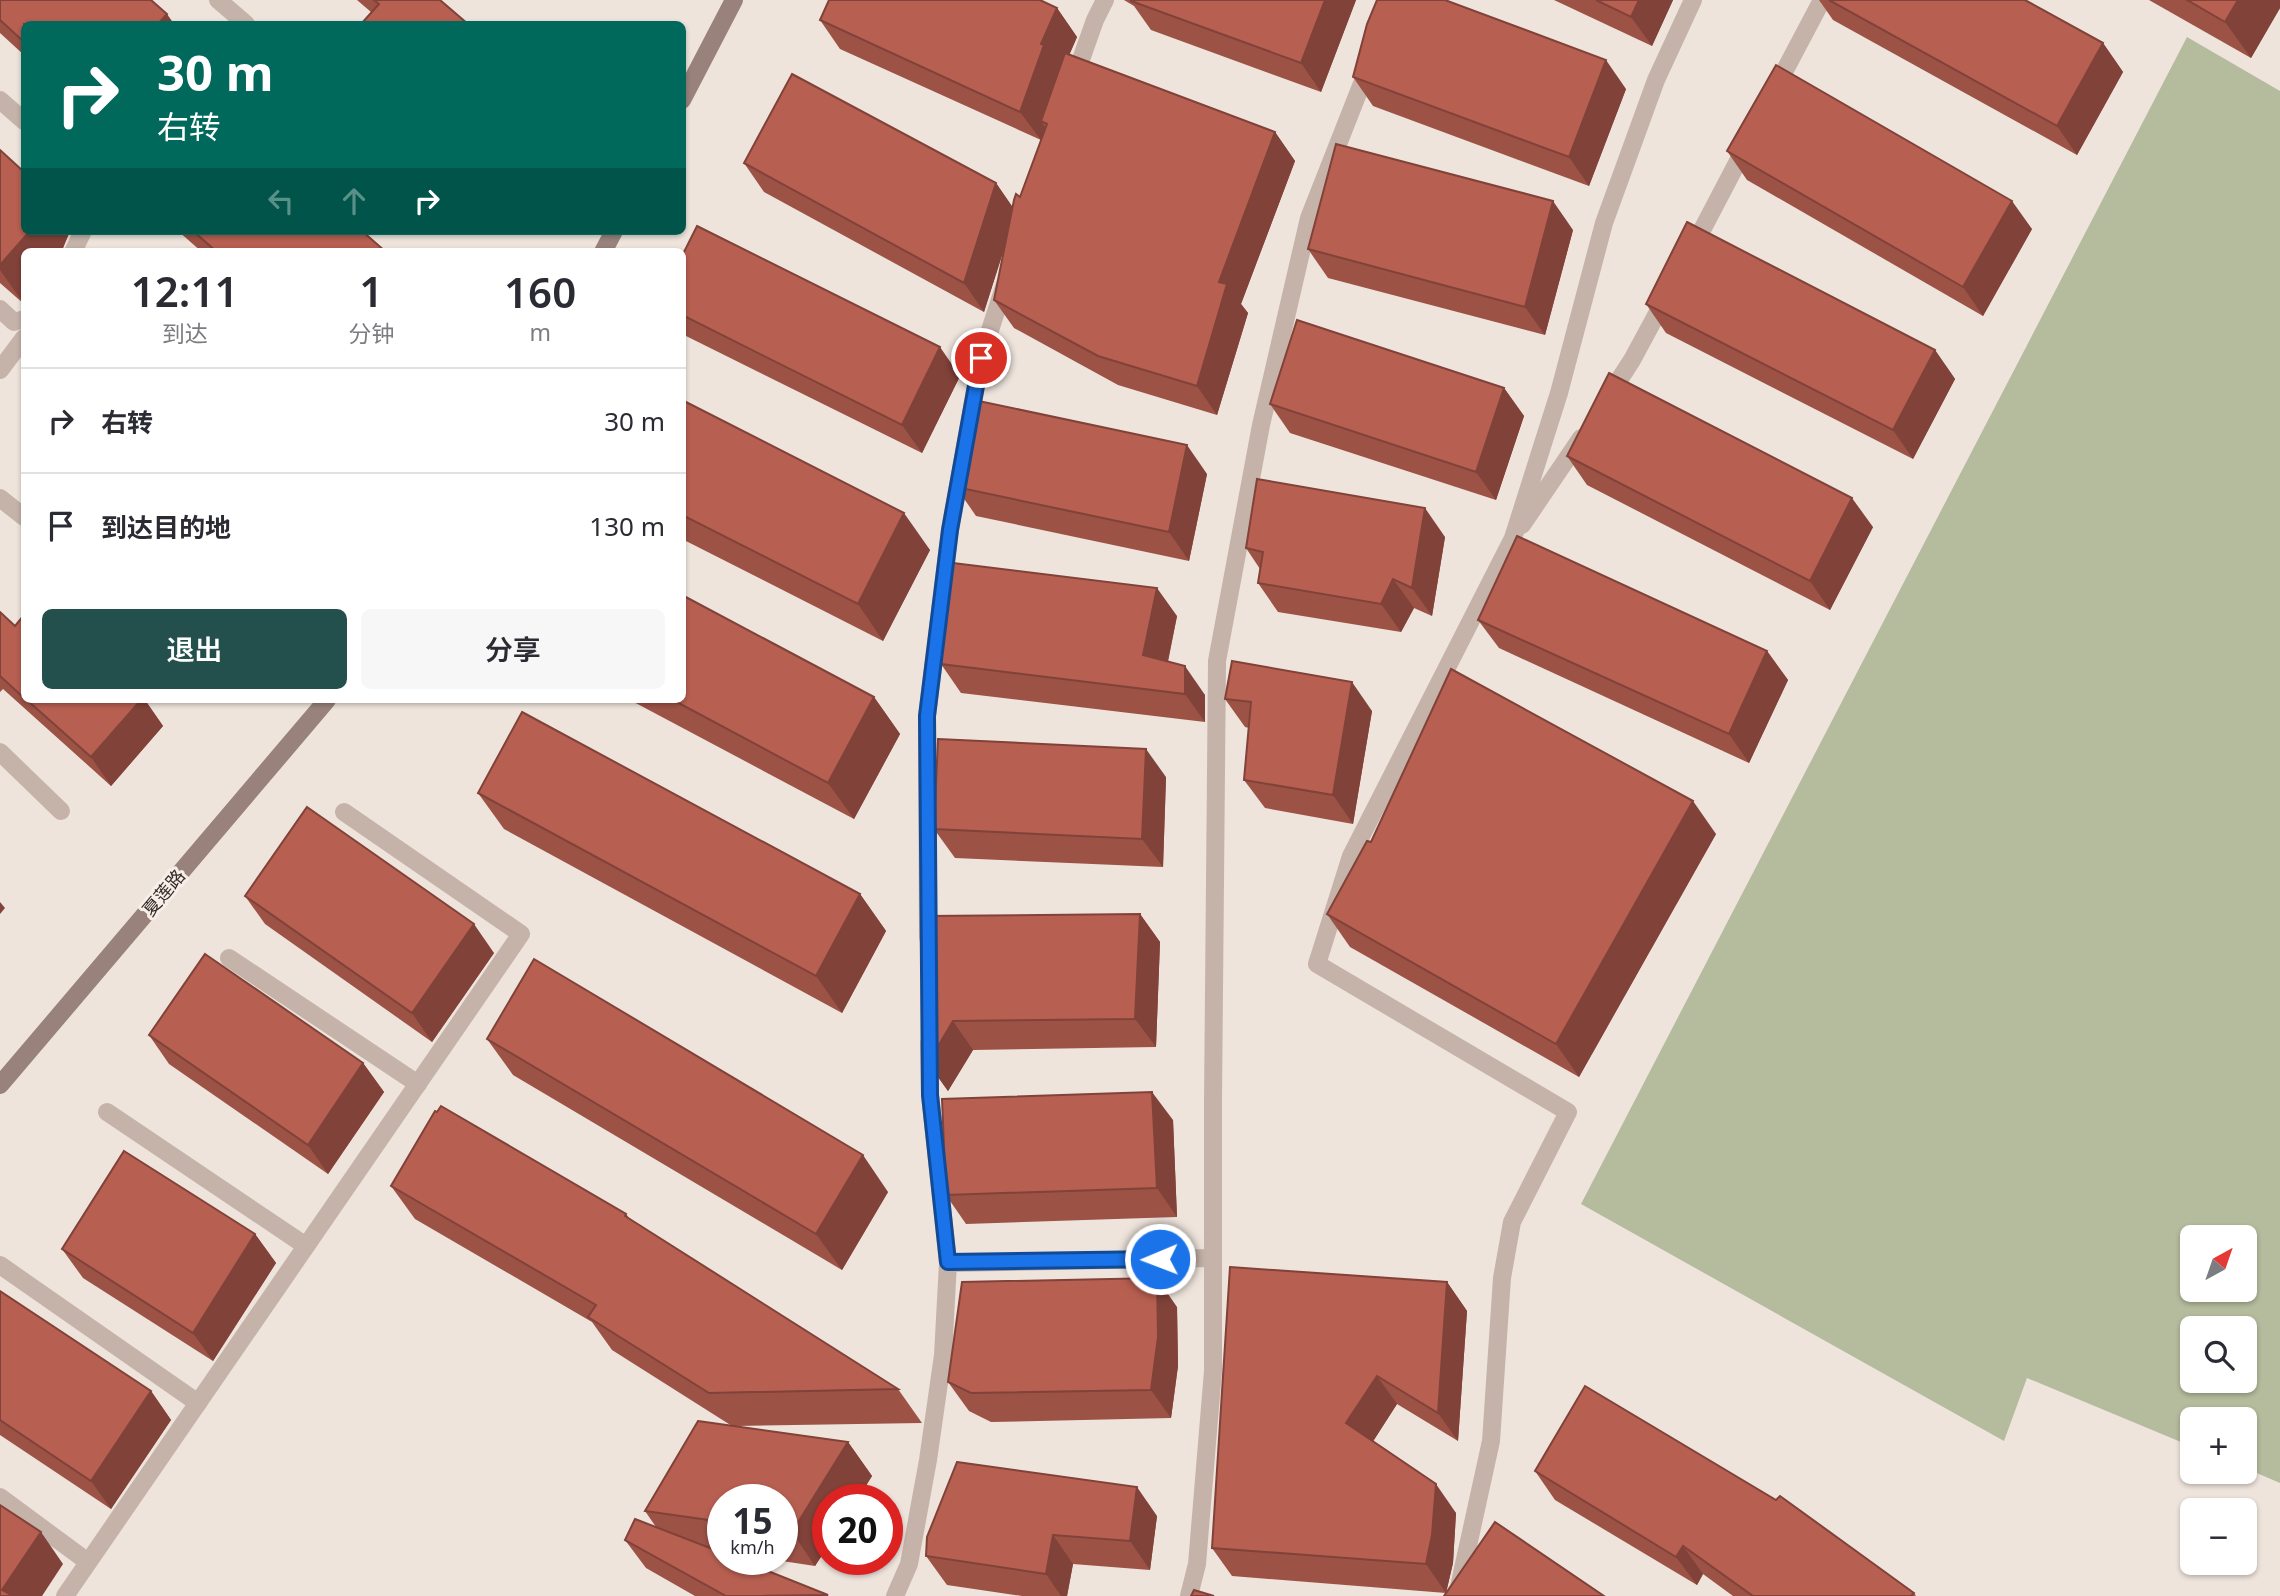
<!DOCTYPE html>
<html lang="zh">
<head>
<meta charset="utf-8">
<style>
	:root { --surface:#fff; --page:#f7f7f7; --text:#2b2b33; --muted:#7c7c81; --line:#e1e1e2; --accent:#234f4d }
	body { margin:0; font-family:"Noto Sans","Noto Sans SC",sans-serif; background:var(--page); color:var(--text); height:100vh; display:flex; flex-direction:column; font-size:26px; white-space:nowrap }
	* { box-sizing:border-box; margin:0 }
	p { font-size:23px; color:var(--muted) }
	.icon { flex:none; width:38px; height:38px; fill:none; stroke:currentColor; stroke-width:2; stroke-linecap:round; stroke-linejoin:round }
	.map { position:relative; flex:1; overflow:hidden }
	.drawer { position:absolute; left:21px; top:248px; width:665px; height:455px; display:flex; flex-direction:column; background:var(--surface); border-radius:10px; box-shadow:0 2px 5px #0004 }
	.drawer>* { flex:none }
	.guide { position:absolute; left:21px; top:21px; width:665px; height:214px; border-radius:10px; box-shadow:0 2px 5px #0004; background:#00695c; color:#fff; overflow:hidden }
	.needle { width:46px; rotate:40deg }
	.fabs { position:absolute; left:2180px; top:1225px; display:grid; gap:14px }
	.fabs a { display:grid; place-items:center; width:77px; height:77px; border-radius:10px; background:var(--surface); box-shadow:0 2px 5px #0004; font-size:35px }
	.speed { position:absolute; left:707px; top:1484px; display:flex; gap:14px; font-size:35px; font-weight:700; text-align:center }
	.speed>* { display:grid; place-content:center; width:91px; height:91px; border-radius:50%; background:var(--surface); box-shadow:0 2px 5px #0004; line-height:1 }
	.speed small { font-size:18px; font-weight:400 }
	.speed .limit { border:10px solid #d22; background:#fff; color:#111 }
	.pin { position:absolute; display:grid; place-items:center; width:60px; height:60px; color:#fff; margin:-30px; border:4px solid #fff; border-radius:50%; box-shadow:0 2px 7px #0007 }
	.me { position:absolute; width:77px; margin:-38px; rotate:269deg; stroke-linejoin:round; filter:drop-shadow(0 0 5px #0008) }
	.turn { display:flex; align-items:center; gap:24px; height:147px; padding:0 21px; font-size:32px }
	.turn .icon { width:91px; height:91px; stroke-width:2.5 }
	.turn b { display:block; font-size:49px; line-height:60px }
	.lanes { display:flex; align-items:center; height:66px; padding:0 21px; background:#0003; justify-content:center; gap:35px; direction:ltr }
	.lanes .off { opacity:.35 }
	.eta { display:flex; justify-content:space-evenly; align-items:center; height:119px; text-align:center }
	.eta b { font-size:42px; font-weight:600; line-height:49px }
	.primary-button { display:flex; gap:14px; margin-top:auto; padding:14px 21px }
	.primary-button a { flex:1; height:80px; border-radius:10px; background:var(--accent); color:#fff; font-size:28px; font-weight:600; line-height:80px; text-align:center }
	.primary-button a+a { background:var(--page); color:var(--text) }
	ul { padding:0; list-style:none }
	li { display:flex; align-items:center; gap:21px; height:105px; padding:0 21px; border-top:2px solid var(--line) }
	li div { flex:1 }
	li b { display:block; font-size:26px }
	li em { font-style:normal }
	.map>svg:first-child { display:block }
	.green { fill:#b5bb9d; fill-rule:evenodd }
	.lines { fill:none; stroke-linecap:round; stroke-linejoin:round }
	.lane { stroke:#c5b3a9; stroke-width:18 }
	.street { stroke:#c5b3a9; stroke-width:18 }
	.secondary { stroke:#98827b; stroke-width:18 }
	.wall { fill:#9d5246 }
	.shaded-wall { fill:#804239 }
	.building { fill:#b75f51; stroke:#804239; stroke-width:2 }
	.route-casing { stroke:#114b97; stroke-width:18 }
	.route { stroke:#1a73e8; stroke-width:12 }
	.labels { text-anchor:middle; stroke-width:6; stroke-linejoin:round; paint-order:stroke }
	.street-label { font-size:18px; fill:#332a28; stroke:#f7eee7 }
</style>
</head>
<body>
<div class="map">
<svg width="2280" height="1596" viewBox="0 0 2280 1596">
	<rect width="100%" height="100%" fill="#eee4dc"/>
	<path class="green" d="M 2187,37 L 2280,91 L 2280,1483 L 2245,1468 L 2245,1419 L 2193,1419 L 2193,1447 L 2027,1378 L 2004,1441 L 1581,1204 ZM 2193,1237 L 2245,1237 L 2245,1290 L 2193,1290 ZM 2193,1328 L 2245,1328 L 2245,1381 L 2193,1381 Z"/>
	<g class="lines">
		<g class="lane">
			<path d="M 218,0 L 246,24"/>
			<path d="M 1073,82 L 1095,20 L 1105,0"/>
			<path d="M 1775,89 L 1822,0"/>
			<path d="M 0,100 L 24,121"/>
			<path d="M 1691,251 L 1746,146"/>
			<path d="M 73,252 L 83,231"/>
			<path d="M 0,309 L 14,322 L 24,319"/>
			<path d="M 0,370 L 24,338"/>
			<path d="M 1608,397 L 1632,360 L 1666,297"/>
			<path d="M 0,498 L 24,517"/>
			<path d="M 1522,525 L 1581,438"/>
			<path d="M 0,752 L 61,811"/>
			<path d="M 928,938 L 927,716 L 950,530 L 981,358 L 1005,284"/>
			<path d="M 229,958 L 418,1084"/>
			<path d="M 107,1112 L 306,1246"/>
			<path d="M 948,1263 L 1212,1258"/>
			<path d="M 0,1265 L 198,1403"/>
			<path d="M 0,1497 L 88,1562"/>
			<path d="M 65,1596 L 521,934 L 344,812"/>
			<path d="M 895,1596 L 909,1564 L 928,1460 L 943,1355 L 948,1263 L 930,1095 L 929,1043"/>
			<path d="M 1457,1596 L 1491,1441 L 1502,1278 L 1512,1222 L 1568,1112 L 1317,964 L 1351,856 L 1513,538 L 1559,393 L 1604,223 L 1656,80 L 1693,0"/>
		</g>
		<path class="street" d="M 1189,1596 L 1197,1564 L 1213,1371 L 1213,1101 L 1217,661 L 1261,425 L 1309,218 L 1368,68"/>
		<g class="secondary">
			<path d="M 682,100 L 734,0"/>
			<path d="M 603,252 L 614,231"/>
			<path d="M 0,1085 L 327,700"/>
		</g>
	</g>
	<g class="wall">
		<path d="M 0,0 L 24,24 L 24,55 L 0,33 Z"/>
		<path d="M 357,0 L 440,0 L 371,12 Z"/>
		<path d="M 1124,0 L 1356,0 L 1321,92 L 1151,30 L 1134,6 Z"/>
		<path d="M 1554,0 L 1673,0 L 1652,46 Z"/>
		<path d="M 1819,0 L 2025,0 L 2103,43 L 2123,72 L 2077,155 L 1833,20 Z"/>
		<path d="M 2149,0 L 2280,0 L 2280,8 L 2251,58 Z"/>
		<path d="M 1057,8 L 1077,37 L 1069,55 L 1275,132 L 1295,161 L 1241,304 L 1248,313 L 1217,415 L 1118,385 L 1014,328 L 994,300 L 1005,245 L 984,312 L 764,192 L 744,163 L 996,183 L 1013,208 L 1020,197 L 1041,140 L 840,49 L 820,20 Z"/>
		<path d="M 1353,77 L 1626,89 L 1589,186 L 1373,106 Z"/>
		<path d="M 0,150 L 24,231 L 70,231 L 63,248 L 63,252 L 24,252 L 24,304 L 0,283 Z"/>
		<path d="M 1727,151 L 2032,229 L 1983,316 L 1747,180 Z"/>
		<path d="M 1573,230 L 1545,335 L 1328,278 L 1308,249 Z"/>
		<path d="M 178,231 L 362,231 L 386,252 L 202,252 Z"/>
		<path d="M 682,256 L 960,376 L 922,453 L 682,334 Z"/>
		<path d="M 1646,304 L 1935,350 L 1955,379 L 1913,459 L 1666,333 Z"/>
		<path d="M 1504,388 L 1524,416 L 1496,500 L 1290,433 L 1270,404 Z"/>
		<path d="M 682,400 L 930,550 L 883,641 L 682,539 Z"/>
		<path d="M 1567,456 L 1873,527 L 1830,610 L 1587,485 Z"/>
		<path d="M 1207,474 L 1189,561 L 976,516 L 956,487 Z"/>
		<path d="M 1445,537 L 1432,616 L 1414,608 L 1401,632 L 1278,612 L 1258,583 L 1260,569 L 1246,548 Z"/>
		<path d="M 0,612 L 15,626 L 24,615 L 24,700 L 145,700 L 163,726 L 111,786 L 3,689 L 0,692 Z"/>
		<path d="M 1177,616 L 1168,662 L 1205,695 L 1205,722 L 961,693 L 941,664 Z"/>
		<path d="M 1478,620 L 1767,651 L 1788,680 L 1749,763 L 1499,648 Z"/>
		<path d="M 874,697 L 900,734 L 854,819 L 630,700 Z"/>
		<path d="M 1225,699 L 1372,711 L 1353,824 L 1265,808 L 1244,780 L 1249,728 L 1245,727 Z"/>
		<path d="M 1166,777 L 1163,867 L 955,858 L 934,829 Z"/>
		<path d="M 478,793 L 860,894 L 886,931 L 842,1013 L 504,829 Z"/>
		<path d="M 1716,834 L 1579,1077 L 1350,947 L 1327,914 L 1371,842 Z"/>
		<path d="M 245,896 L 494,953 L 432,1042 L 265,924 Z"/>
		<path d="M 1140,914 L 1160,942 L 1156,1047 L 973,1050 L 948,1091 L 928,1063 L 926,916 Z"/>
		<path d="M 149,1035 L 363,1063 L 384,1092 L 328,1174 L 169,1064 Z"/>
		<path d="M 487,1039 L 888,1192 L 842,1270 L 513,1075 Z"/>
		<path d="M 1173,1120 L 1177,1217 L 966,1224 L 946,1195 Z"/>
		<path d="M 391,1186 L 626,1214 L 630,1219 L 898,1389 L 922,1423 L 735,1426 L 848,1442 L 872,1476 L 857,1500 L 828,1500 L 828,1546 L 815,1566 L 769,1559 L 782,1559 L 782,1500 L 723,1500 L 723,1553 L 720,1552 L 829,1596 L 695,1596 L 646,1568 L 625,1540 L 656,1527 L 645,1511 L 732,1426 L 612,1350 L 592,1322 L 415,1219 Z"/>
		<path d="M 255,1234 L 276,1263 L 213,1361 L 83,1278 L 62,1249 Z"/>
		<path d="M 1447,1282 L 1467,1311 L 1458,1441 L 1397,1404 L 1373,1441 L 1456,1513 L 1453,1563 L 1446,1593 L 1232,1576 L 1212,1548 Z"/>
		<path d="M 0,1291 L 151,1391 L 171,1420 L 111,1509 L 0,1435 Z"/>
		<path d="M 1177,1307 L 1178,1366 L 1171,1418 L 991,1422 L 969,1411 L 948,1382 Z"/>
		<path d="M 1535,1471 L 1776,1500 L 1914,1593 L 1916,1596 L 1733,1596 L 1703,1574 L 1697,1585 L 1555,1500 Z"/>
		<path d="M 1157,1516 L 1150,1570 L 1073,1564 L 1067,1596 L 1022,1596 L 947,1585 L 926,1556 Z"/>
	</g>
	<g class="shaded-wall">
		<path d="M 1325,0 L 1356,0 L 1321,92 L 1301,63 Z"/>
		<path d="M 1639,0 L 1673,0 L 1652,46 L 1631,17 Z"/>
		<path d="M 2238,0 L 2280,0 L 2280,8 L 2251,58 L 2225,22 Z"/>
		<path d="M 1057,8 L 1077,37 L 1041,121 L 1045,127 L 1041,140 L 1020,112 L 1041,44 Z"/>
		<path d="M 167,14 L 174,24 L 158,24 Z"/>
		<path d="M 2103,43 L 2123,72 L 2077,155 L 2057,126 Z"/>
		<path d="M 1606,60 L 1626,89 L 1589,186 L 1569,157 Z"/>
		<path d="M 1275,132 L 1295,161 L 1241,304 L 1248,313 L 1217,415 L 1197,386 L 1219,282 Z"/>
		<path d="M 996,183 L 1016,212 L 984,312 L 964,283 Z"/>
		<path d="M 1553,201 L 1573,230 L 1545,335 L 1525,307 Z"/>
		<path d="M 2012,201 L 2032,229 L 1983,316 L 1963,287 Z"/>
		<path d="M 30,231 L 70,231 L 63,248 L 63,252 L 24,252 L 24,304 L 0,270 L 0,265 Z"/>
		<path d="M 940,347 L 960,376 L 922,453 L 902,425 Z"/>
		<path d="M 1935,350 L 1955,379 L 1913,459 L 1893,430 Z"/>
		<path d="M 1504,388 L 1524,416 L 1496,500 L 1476,472 Z"/>
		<path d="M 1187,445 L 1207,474 L 1189,561 L 1169,532 Z"/>
		<path d="M 1852,498 L 1873,527 L 1830,610 L 1810,581 Z"/>
		<path d="M 1425,508 L 1445,537 L 1432,616 L 1412,588 Z"/>
		<path d="M 904,513 L 930,550 L 883,641 L 858,604 Z"/>
		<path d="M 1393,579 L 1414,608 L 1401,632 L 1381,604 Z"/>
		<path d="M 1157,588 L 1177,616 L 1163,684 L 1143,655 Z"/>
		<path d="M 1767,651 L 1788,680 L 1749,763 L 1729,734 Z"/>
		<path d="M 1185,666 L 1205,695 L 1205,722 L 1185,694 Z"/>
		<path d="M 1352,682 L 1372,711 L 1353,824 L 1333,795 Z"/>
		<path d="M 874,697 L 900,734 L 854,819 L 828,783 Z"/>
		<path d="M 141,700 L 145,700 L 163,726 L 111,786 L 91,757 Z"/>
		<path d="M 1146,749 L 1166,777 L 1163,867 L 1142,839 Z"/>
		<path d="M 1693,801 L 1716,834 L 1579,1077 L 1556,1044 Z"/>
		<path d="M 860,894 L 886,931 L 842,1013 L 816,976 Z"/>
		<path d="M 0,902 L 5,908 L 0,914 Z"/>
		<path d="M 1140,914 L 1160,942 L 1156,1047 L 1135,1019 Z"/>
		<path d="M 474,924 L 494,953 L 432,1042 L 412,1013 Z"/>
		<path d="M 953,1021 L 973,1050 L 948,1091 L 928,1063 Z"/>
		<path d="M 363,1063 L 384,1092 L 328,1174 L 308,1145 Z"/>
		<path d="M 1152,1092 L 1173,1120 L 1177,1217 L 1157,1188 Z"/>
		<path d="M 863,1155 L 888,1192 L 842,1270 L 816,1234 Z"/>
		<path d="M 255,1234 L 276,1263 L 213,1361 L 193,1333 Z"/>
		<path d="M 1157,1278 L 1177,1307 L 1178,1366 L 1171,1418 L 1151,1390 Z"/>
		<path d="M 1447,1282 L 1467,1311 L 1458,1441 L 1438,1413 Z"/>
		<path d="M 1377,1376 L 1397,1404 L 1367,1451 L 1346,1423 Z"/>
		<path d="M 151,1391 L 171,1420 L 111,1509 L 91,1481 Z"/>
		<path d="M 848,1442 L 872,1476 L 857,1500 L 828,1500 L 828,1546 L 815,1566 L 792,1532 Z"/>
		<path d="M 1436,1484 L 1456,1513 L 1453,1563 L 1446,1593 L 1426,1564 Z"/>
		<path d="M 1137,1487 L 1157,1516 L 1150,1570 L 1130,1541 Z"/>
		<path d="M 41,1532 L 63,1564 L 42,1596 L 6,1596 L 2,1590 Z"/>
		<path d="M 1053,1535 L 1073,1564 L 1067,1596 L 1061,1596 L 1046,1574 Z"/>
		<path d="M 1683,1546 L 1703,1574 L 1697,1585 L 1676,1557 Z"/>
	</g>
	<g class="building">
		<path d="M 0,0 L 151,0 L 167,14 L 158,24 L 24,24 L 24,42 L 0,20 Z"/>
		<path d="M 374,0 L 440,0 L 468,24 L 361,24 L 379,4 Z"/>
		<path d="M 829,0 L 1040,0 L 1057,8 L 1041,44 L 1044,45 L 1020,112 L 820,20 Z"/>
		<path d="M 1131,0 L 1325,0 L 1301,63 L 1131,1 Z"/>
		<path d="M 1377,0 L 1445,0 L 1606,60 L 1569,157 L 1353,77 L 1367,24 Z"/>
		<path d="M 1596,0 L 1639,0 L 1631,17 Z"/>
		<path d="M 1829,0 L 2025,0 L 2103,43 L 2057,126 Z"/>
		<path d="M 2187,0 L 2238,0 L 2225,22 Z"/>
		<path d="M 1065,53 L 1275,132 L 1219,282 L 1227,284 L 1197,386 L 1098,356 L 994,300 L 1014,200 L 1016,194 L 1020,197 L 1047,124 L 1041,121 Z"/>
		<path d="M 1776,65 L 2012,201 L 1963,287 L 1727,151 Z"/>
		<path d="M 792,74 L 996,183 L 964,283 L 744,163 Z"/>
		<path d="M 1336,144 L 1553,201 L 1525,307 L 1308,249 Z"/>
		<path d="M 0,150 L 24,172 L 24,231 L 30,231 L 0,265 Z"/>
		<path d="M 1687,222 L 1935,350 L 1893,430 L 1646,304 Z"/>
		<path d="M 697,226 L 940,347 L 902,425 L 682,315 L 682,256 Z"/>
		<path d="M 193,231 L 362,231 L 386,252 L 251,252 L 249,251 L 248,252 L 217,252 Z"/>
		<path d="M 1297,320 L 1504,388 L 1476,472 L 1270,404 Z"/>
		<path d="M 1609,373 L 1852,498 L 1810,581 L 1567,456 Z"/>
		<path d="M 682,400 L 904,513 L 858,604 L 682,515 Z"/>
		<path d="M 974,400 L 1187,445 L 1169,532 L 956,487 Z"/>
		<path d="M 1257,479 L 1425,508 L 1412,588 L 1393,579 L 1381,604 L 1258,583 L 1263,552 L 1246,548 Z"/>
		<path d="M 1517,536 L 1767,651 L 1729,734 L 1478,620 Z"/>
		<path d="M 945,562 L 1157,588 L 1143,655 L 1185,666 L 1185,694 L 941,664 Z"/>
		<path d="M 682,595 L 874,697 L 828,783 L 673,700 L 682,700 Z"/>
		<path d="M 0,612 L 15,626 L 24,615 L 24,698 L 0,676 Z"/>
		<path d="M 1232,661 L 1352,682 L 1333,795 L 1244,780 L 1251,702 L 1225,699 Z"/>
		<path d="M 1451,669 L 1693,801 L 1556,1044 L 1327,914 L 1367,841 L 1371,842 Z"/>
		<path d="M 27,700 L 141,700 L 91,757 Z"/>
		<path d="M 522,712 L 860,894 L 816,976 L 478,793 Z"/>
		<path d="M 938,739 L 1146,749 L 1142,839 L 934,829 Z"/>
		<path d="M 307,807 L 474,924 L 412,1013 L 245,896 Z"/>
		<path d="M 1140,914 L 1135,1019 L 953,1021 L 928,1063 L 926,916 Z"/>
		<path d="M 205,954 L 363,1063 L 308,1145 L 149,1035 Z"/>
		<path d="M 534,959 L 863,1155 L 816,1234 L 487,1039 Z"/>
		<path d="M 1152,1092 L 1157,1188 L 946,1195 L 942,1099 Z"/>
		<path d="M 441,1106 L 626,1214 L 625,1216 L 898,1389 L 709,1393 L 588,1317 L 596,1305 L 391,1186 L 435,1111 L 437,1112 Z"/>
		<path d="M 124,1151 L 255,1234 L 193,1333 L 62,1249 Z"/>
		<path d="M 1230,1267 L 1447,1282 L 1438,1413 L 1377,1376 L 1346,1423 L 1436,1484 L 1432,1535 L 1426,1564 L 1212,1548 Z"/>
		<path d="M 1157,1278 L 1158,1337 L 1151,1390 L 971,1393 L 948,1382 L 962,1282 Z"/>
		<path d="M 0,1291 L 151,1391 L 91,1481 L 0,1420 Z"/>
		<path d="M 1585,1386 L 1776,1500 L 1780,1496 L 1914,1593 L 1911,1596 L 1753,1596 L 1683,1546 L 1676,1557 L 1535,1471 Z"/>
		<path d="M 698,1421 L 848,1442 L 792,1532 L 782,1531 L 782,1500 L 723,1500 L 723,1522 L 645,1511 Z"/>
		<path d="M 957,1462 L 1137,1487 L 1130,1541 L 1053,1535 L 1046,1574 L 926,1556 L 927,1537 Z"/>
		<path d="M 0,1505 L 41,1532 L 2,1590 L 13,1596 L 0,1596 Z"/>
		<path d="M 635,1519 L 723,1553 L 723,1559 L 738,1559 L 828,1595 L 726,1596 L 625,1540 Z"/>
		<path d="M 1495,1522 L 1604,1596 L 1444,1596 Z"/>
		<path d="M 1194,1590 L 1214,1596 L 1191,1596 Z"/>
	</g>
	<g class="lines">
		<g class="route-casing">
			<path id="route" d="M 981,358 L 950,530 L 927,716 L 930,1095 L 948,1262 L 1160,1259"/>
		</g>
		<use href="#route" class="route"/>
	</g>
	<g class="labels">
		<g class="street-label">
			<text transform="translate(164 893) rotate(-50)" y="6">夏莲路</text>
		</g>
	</g>
</svg>
<div class="fabs">
<a><svg class="needle" viewBox="-14 -14 28 28"><path d="M0-13l5 13h-10z" fill="#e53935"/><path d="M0 13l5-13h-10z" fill="#7c7c81"/></svg></a>
<a><svg class="icon" aria-label="search" viewBox="0 0 24 24"><circle cx="10" cy="10" r="6"/><path d="M15 15l6 6"/></svg></a>
<a>+</a>
<a>−</a>
</div>
<div class="speed"><div>15<small>km/h</small></div><div class="limit">20</div></div>
<div class="pin" style="left:981px;top:358px;background:#d93025"><svg class="icon" aria-label="arrive" viewBox="0 0 24 24"><path d="M6 21V4h12l-3 4 3 4H6"/></svg></div>
<svg class="me" style="left:1160px;top:1259px" viewBox="-20 -20 40 40"><circle r="17" fill="#1a73e8" stroke="#fff" stroke-width="3"/><path d="M0-11L8 9 0 5-8 9z" fill="#fff"/></svg>
<div class="guide">
<div class="turn"><svg class="icon" aria-label="right" viewBox="0 0 24 24"><path d="M7 20v-9h11M14 6l5 5-5 5"/></svg><div><b>30 m</b>右转</div></div>
<div class="lanes"><svg class="icon off" aria-label="left" viewBox="0 0 24 24"><path d="M17 20v-9H6M10 6l-5 5 5 5"/></svg><svg class="icon off" aria-label="ahead" viewBox="0 0 24 24"><path d="M12 20V5M6 11l6-6 6 6"/></svg><svg class="icon" aria-label="right" viewBox="0 0 24 24"><path d="M7 20v-9h11M14 6l5 5-5 5"/></svg></div>
</div>
<section class="drawer">
<div class="eta">
<div><b>12:11</b><p>到达</p></div>
<div><b>1</b><p>分钟</p></div>
<div><b>160</b><p>m</p></div>
</div>
<ul>
<li><svg class="icon" aria-label="right" viewBox="0 0 24 24"><path d="M7 20v-9h11M14 6l5 5-5 5"/></svg><div><b>右转</b></div><em>30 m</em></li>
<li><svg class="icon" aria-label="arrive" viewBox="0 0 24 24"><path d="M6 21V4h12l-3 4 3 4H6"/></svg><div><b>到达目的地</b></div><em>130 m</em></li>
</ul>
<div class="primary-button"><a>退出</a><a>分享</a></div>
</section>
</div>
</body>
</html>
